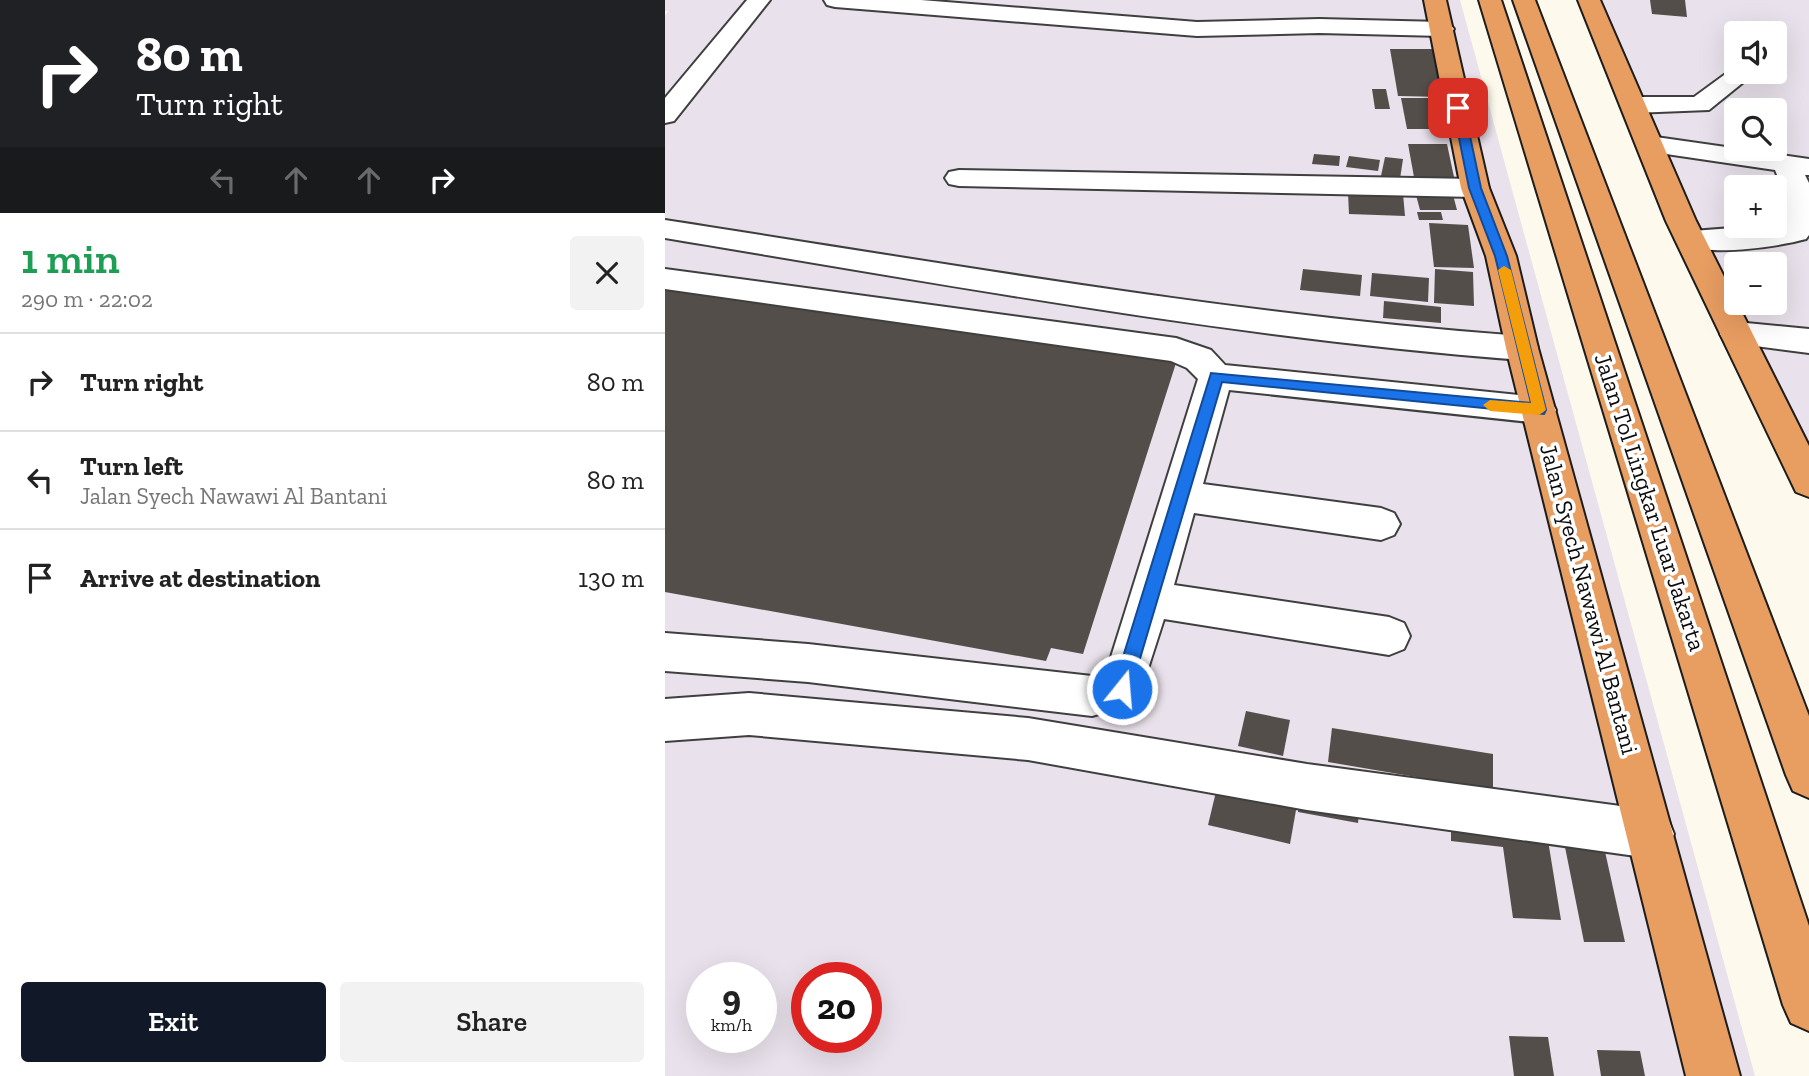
<!DOCTYPE html>
<html lang="en">
<head>
<meta charset="utf-8">
<style>
	:root { --surface:#fff; --page:#f2f2f2; --text:#222; --muted:#767676; --line:#e0e0e0; --accent:#111827 }
	body { margin:0; font-family:"Zilla Slab",serif; background:var(--page); color:var(--text); height:100vh; display:flex; flex-direction:column; font-size:26px; white-space:nowrap }
	* { box-sizing:border-box; margin:0 }
	p { font-size:23px; color:var(--muted) }
	.icon { flex:none; width:38px; height:38px; fill:none; stroke:currentColor; stroke-width:2; stroke-linecap:round; stroke-linejoin:round }
	.map { position:relative; flex:1; overflow:hidden }
	.drawer { display:flex; flex-direction:column; background:var(--surface); width:665px }
	.drawer>* { flex:none }
	.guide { background:#202124; color:#fff; overflow:hidden }
	.buttons { position:absolute; left:1059px; top:21px; display:grid; gap:14px }
	.buttons a { display:grid; place-items:center; width:63px; height:63px; border-radius:7px; background:var(--surface); box-shadow:0 7px 28px #0002; font-size:35px }
	.speed { position:absolute; left:21px; top:962px; display:flex; gap:14px; font-size:35px; font-weight:700; text-align:center }
	.speed>* { display:grid; place-content:center; width:91px; height:91px; border-radius:50%; background:var(--surface); box-shadow:0 7px 28px #0002; line-height:1 }
	.speed small { font-size:18px; font-weight:400 }
	.speed .limit { border:10px solid #d22; background:#fff; color:#111 }
	.pin { position:absolute; display:grid; place-items:center; width:60px; height:60px; color:#fff; margin:-30px; border-radius:14px; box-shadow:0 4px 10px #0006 }
	.me { position:absolute; width:77px; margin:-38px; rotate:17deg; stroke-linejoin:round; filter:drop-shadow(0 0 5px #0008) }
	.turn { display:flex; align-items:center; gap:24px; height:147px; padding:0 21px; font-size:32px }
	.turn .icon { width:91px; height:91px; stroke-width:2.5 }
	.turn b { display:block; font-size:49px; line-height:60px }
	.lanes { display:flex; align-items:center; height:66px; padding:0 21px; background:#0003; justify-content:center; gap:35px; direction:ltr }
	.lanes .off { opacity:.35 }
	.round { display:grid; place-items:center; flex:none; width:74px; height:74px; border-radius:7px; background:var(--page) }
	.headline { display:flex; align-items:center; justify-content:space-between; height:119px; padding:0 21px }
	h1 { font-size:42px; font-weight:600; line-height:52px; color:#1e9e55 }
	.button { display:flex; gap:14px; margin-top:auto; padding:14px 21px }
	.button a { flex:1; height:80px; border-radius:7px; background:var(--accent); color:#fff; font-size:28px; font-weight:600; line-height:80px; text-align:center }
	.button a+a { background:var(--page); color:var(--text) }
	ul { padding:0; list-style:none }
	li { display:flex; align-items:center; gap:21px; height:98px; padding:0 21px; border-top:2px solid var(--line) }
	li div { flex:1 }
	li b { display:block; font-size:26px }
	li em { font-style:normal }
	main { display:flex; flex:1; min-height:0 }
	.map>svg:first-child { display:block }
	.industrial { fill:#e9e1eb; fill-rule:evenodd }
	.building { fill:#544e4a }
	.lines { fill:none; stroke-linecap:round; stroke-linejoin:round }
	.minor-casing { stroke:#3f3f3f; stroke-width:4 }
	.highway-casing { stroke:#1d1d1d; stroke-width:4 }
	.minor { fill:#fff; fill-rule:evenodd }
	.highway { fill:#e89d61; fill-rule:evenodd }
	.route { fill:#1a73e8; stroke:#114b97; stroke-width:2 }
	.slow { fill:#f59e0b }
	.labels { text-anchor:middle; stroke-width:7; stroke-linejoin:round; paint-order:stroke }
	.street-label { font-size:24px; fill:#0c0c0c; stroke:#fff }
</style>
</head>
<body>
<main>
<section class="drawer">
<div class="guide">
<div class="turn"><svg class="icon" aria-label="right" viewBox="0 0 24 24"><path d="M7 20v-9h11M14 6l5 5-5 5"/></svg><div><b>80 m</b>Turn right</div></div>
<div class="lanes"><svg class="icon off" aria-label="left" viewBox="0 0 24 24"><path d="M17 20v-9H6M10 6l-5 5 5 5"/></svg><svg class="icon off" aria-label="ahead" viewBox="0 0 24 24"><path d="M12 20V5M6 11l6-6 6 6"/></svg><svg class="icon off" aria-label="ahead" viewBox="0 0 24 24"><path d="M12 20V5M6 11l6-6 6 6"/></svg><svg class="icon" aria-label="right" viewBox="0 0 24 24"><path d="M7 20v-9h11M14 6l5 5-5 5"/></svg></div>
</div>
<div class="headline"><div><h1>1 min</h1><p>290 m · 22:02</p></div><a class="round"><svg class="icon" aria-label="close" viewBox="0 0 24 24"><path d="M6 6l12 12M18 6L6 18"/></svg></a></div>
<ul>
<li><svg class="icon" aria-label="right" viewBox="0 0 24 24"><path d="M7 20v-9h11M14 6l5 5-5 5"/></svg><div><b>Turn right</b></div><em>80 m</em></li>
<li><svg class="icon" aria-label="left" viewBox="0 0 24 24"><path d="M17 20v-9H6M10 6l-5 5 5 5"/></svg><div><b>Turn left</b><p>Jalan Syech Nawawi Al Bantani</p></div><em>80 m</em></li>
<li><svg class="icon" aria-label="arrive" viewBox="0 0 24 24"><path d="M6 21V4h12l-3 4 3 4H6"/></svg><div><b>Arrive at destination</b></div><em>130 m</em></li>
</ul>
<div class="button"><a>Exit</a><a>Share</a></div>
</section>
<div class="map">
<svg width="1144" height="1076" viewBox="0 0 1144 1076">
	<rect width="100%" height="100%" fill="#fdfaed"/>
	<g class="industrial">
		<path d="M 0,0 L 795,0 L 1090,1076 L 0,1076 L 0,15 L 3,11 L 0,11 ZM 37,978 L 96,978 L 96,1038 L 37,1038 ZM 142,978 L 201,978 L 201,1038 L 142,1038 Z"/>
		<path d="M 917,0 L 1144,0 L 1144,468 ZM 1071,33 L 1110,33 L 1110,72 L 1071,72 ZM 1071,110 L 1110,110 L 1110,149 L 1071,149 ZM 1071,187 L 1110,187 L 1110,226 L 1071,226 ZM 1071,264 L 1110,264 L 1110,303 L 1071,303 Z"/>
	</g>
	<g class="building">
		<path d="M 985,0 L 1020,0 L 1022,17 L 987,14 Z"/>
		<path d="M 725,49 L 768,49 L 778,97 L 733,96 Z"/>
		<path d="M 707,89 L 721,89 L 725,109 L 710,109 Z"/>
		<path d="M 736,98 L 776,98 L 783,129 L 742,129 Z"/>
		<path d="M 743,144 L 782,144 L 789,177 L 749,177 Z"/>
		<path d="M 649,154 L 675,156 L 674,166 L 647,164 Z"/>
		<path d="M 684,156 L 715,160 L 713,171 L 681,167 Z"/>
		<path d="M 720,157 L 738,159 L 735,179 L 716,176 Z"/>
		<path d="M 683,193 L 738,194 L 740,216 L 684,214 Z"/>
		<path d="M 751,195 L 788,195 L 792,210 L 755,210 Z"/>
		<path d="M 752,212 L 776,212 L 778,220 L 754,220 Z"/>
		<path d="M 764,223 L 803,225 L 809,268 L 769,267 Z"/>
		<path d="M 638,269 L 697,275 L 695,296 L 635,290 Z"/>
		<path d="M 770,269 L 808,272 L 809,306 L 769,303 Z"/>
		<path d="M 707,273 L 764,278 L 763,302 L 705,296 Z"/>
		<path d="M 0,286 L 487,355 L 485,359 L 511,363 L 418,654 L 386,648 L 381,661 L 0,592 Z"/>
		<path d="M 719,301 L 776,307 L 776,323 L 718,318 Z"/>
		<path d="M 581,711 L 625,720 L 618,756 L 573,746 Z"/>
		<path d="M 667,728 L 828,754 L 828,790 L 663,762 Z"/>
		<path d="M 555,775 L 634,793 L 625,844 L 543,825 Z"/>
		<path d="M 636,793 L 695,804 L 693,823 L 633,812 Z"/>
		<path d="M 786,809 L 880,822 L 896,920 L 848,918 L 838,847 L 786,841 Z"/>
		<path d="M 900,847 L 939,847 L 960,942 L 919,942 Z"/>
		<path d="M 844,1036 L 883,1037 L 889,1076 L 849,1076 Z"/>
		<path d="M 932,1050 L 975,1051 L 980,1076 L 936,1076 Z"/>
	</g>
	<g class="lines">
		<g class="minor-casing">
			<g id="minor">
				<path d="M 82,0 L 105,0 L 9,121 L 0,123 L 0,98 Z"/>
				<path d="M 159,0 L 256,0 L 532,22 L 654,19 L 777,22 L 785,24 L 789,29 L 785,34 L 777,36 L 654,33 L 532,36 L 170,7 L 162,5 Z"/>
				<path d="M 1070,67 L 1071,72 L 1091,72 L 1044,110 L 968,113 L 959,110 L 955,105 L 959,100 L 968,97 L 1029,97 Z"/>
				<path d="M 984,136 L 1144,159 L 1144,175 L 1140,175 L 1144,183 L 1144,235 L 1141,239 C 1108,248 1048,255 1014,246 L 1010,239 L 1014,232 L 1120,224 L 1121,197 L 1110,170 L 974,150 L 971,144 L 974,138 Z"/>
				<path d="M 294,170 L 810,179 L 820,182 L 824,188 L 820,194 L 810,197 L 294,186 L 284,184 L 280,178 L 284,172 Z"/>
				<path d="M 0,220 C 285,264 569,315 857,336 L 869,340 L 873,348 L 869,356 L 857,360 C 569,338 284,285 0,238 Z"/>
				<path d="M 0,269 L 511,338 L 546,350 L 560,365 L 874,397 L 886,401 L 891,410 L 886,419 L 874,423 L 564,390 L 538,484 L 716,508 L 729,513 L 735,524 L 729,535 L 716,540 L 529,513 L 509,585 L 724,617 L 739,623 L 745,636 L 739,649 L 724,655 L 499,619 L 472,703 L 427,716 L 143,682 L 0,671 L 0,633 L 143,644 L 427,676 L 441,673 L 533,379 L 522,368 L 506,361 L 0,289 Z"/>
				<path d="M 1071,322 L 1144,329 L 1144,353 L 1060,342 L 1055,334 L 1060,326 Z"/>
				<path d="M 84,693 L 363,718 L 642,764 L 985,810 L 1002,817 L 1009,834 L 1002,851 L 985,858 L 642,810 L 363,760 L 84,735 L 0,741 L 0,699 Z"/>
			</g>
		</g>
		<g class="highway-casing">
			<g id="highway">
				<path d="M 759,0 L 781,0 L 824,188 L 851,256 L 873,348 L 1075,1076 L 1021,1076 L 841,348 L 821,256 L 796,188 Z"/>
				<path d="M 814,0 L 836,0 L 1144,926 L 1144,1031 L 1126,1023 L 1118,1005 Z"/>
				<path d="M 848,0 L 870,0 L 1144,716 L 1144,798 L 1128,791 L 1121,775 Z"/>
				<path d="M 913,0 L 935,0 L 1031,221 L 1144,446 L 1144,497 L 1131,492 L 1001,221 Z"/>
			</g>
		</g>
		<use href="#minor" class="minor"/>
		<use href="#highway" class="highway"/>
	</g>
	<path class="route" d="M 793,105 L 799,108 L 816,188 L 842,256 L 881,410 L 879,414 L 557,382 L 466,689 L 464,694 L 457,697 L 451,694 L 448,689 L 546,373 L 866,403 L 830,256 L 804,188 L 788,108 Z"/>
	<path class="slow" d="M 839,266 L 846,270 L 881,410 L 874,415 L 825,411 L 818,405 L 825,400 L 866,403 L 833,270 Z"/>
	<g class="labels">
		<g class="street-label">
			<text transform="translate(985 502) rotate(72)" y="8">Jalan Tol Lingkar Luar Jakarta</text>
			<text transform="translate(924 599) rotate(75)" y="8">Jalan Syech Nawawi Al Bantani</text>
		</g>
	</g>
</svg>
<div class="buttons">
<a><svg class="icon" aria-label="sound" viewBox="0 0 24 24"><path d="M4 9h4l5-4v14l-5-4H4zM17 9q2 3 0 6"/></svg></a>
<a><svg class="icon" aria-label="search" viewBox="0 0 24 24"><circle cx="10" cy="10" r="6"/><path d="M15 15l6 6"/></svg></a>
<a>+</a>
<a>−</a>
</div>
<div class="speed"><div>9<small>km/h</small></div><div class="limit">20</div></div>
<div class="pin" style="left:793px;top:108px;background:#d93025"><svg class="icon" aria-label="arrive" viewBox="0 0 24 24"><path d="M6 21V4h12l-3 4 3 4H6"/></svg></div>
<svg class="me" style="left:457px;top:689px" viewBox="-20 -20 40 40"><circle r="17" fill="#1a73e8" stroke="#fff" stroke-width="3"/><path d="M0-11L8 9 0 5-8 9z" fill="#fff"/></svg>
</div>
</main>
</body>
</html>
